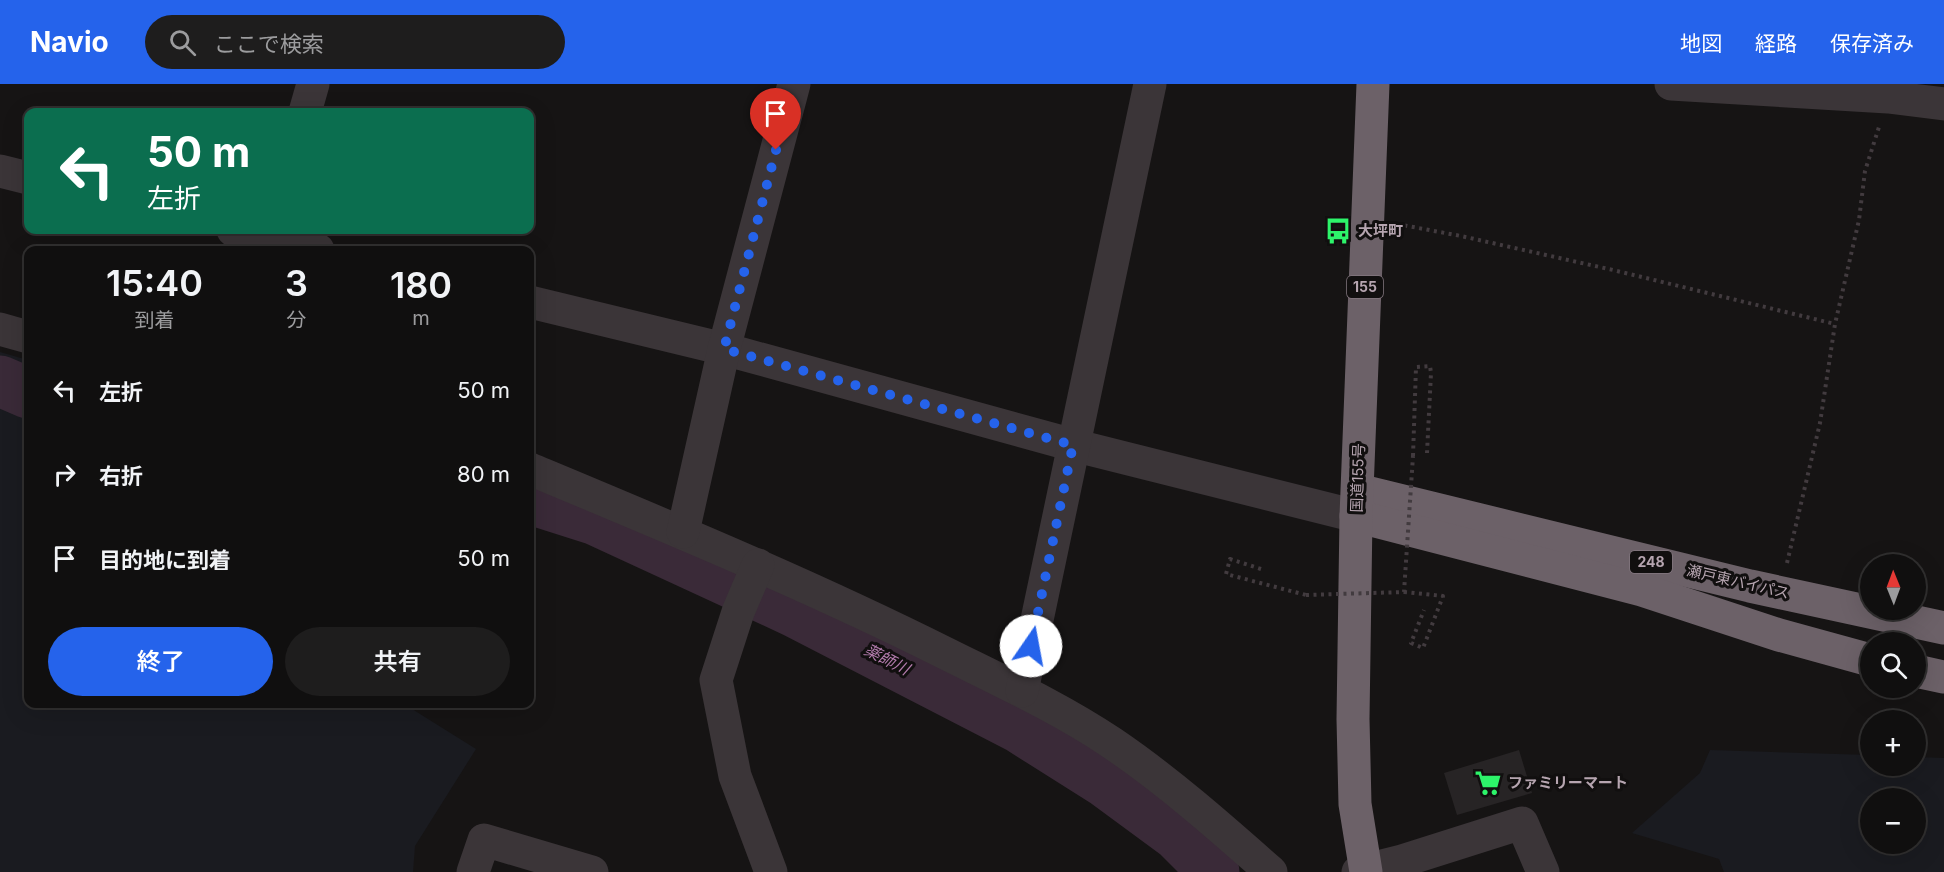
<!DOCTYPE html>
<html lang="ja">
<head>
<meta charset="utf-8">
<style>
	:root { --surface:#100f0f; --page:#1e1d1d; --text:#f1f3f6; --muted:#9c9c9e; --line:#302f2f; --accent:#2563eb }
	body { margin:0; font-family:Inter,"Noto Sans JP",sans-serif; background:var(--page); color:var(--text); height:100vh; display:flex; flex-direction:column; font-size:22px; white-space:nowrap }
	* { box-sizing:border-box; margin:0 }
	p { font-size:20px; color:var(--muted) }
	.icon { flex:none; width:33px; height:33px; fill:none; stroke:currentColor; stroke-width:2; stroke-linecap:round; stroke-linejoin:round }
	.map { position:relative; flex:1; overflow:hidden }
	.details { position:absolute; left:24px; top:162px; width:510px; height:462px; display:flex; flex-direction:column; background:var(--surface); border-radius:12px; box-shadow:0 6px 24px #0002,0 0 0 2px var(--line) }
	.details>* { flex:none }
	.top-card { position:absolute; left:24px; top:24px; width:510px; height:126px; border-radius:12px; box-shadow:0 6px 24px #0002,0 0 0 2px var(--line); background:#0b6e4f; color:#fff; overflow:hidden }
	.needle { width:39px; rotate:359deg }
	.controls { position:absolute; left:1860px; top:470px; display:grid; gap:12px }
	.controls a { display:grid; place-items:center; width:66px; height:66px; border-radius:50%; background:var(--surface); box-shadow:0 6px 24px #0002,0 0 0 2px var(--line); font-size:30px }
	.pin { position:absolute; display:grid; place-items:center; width:51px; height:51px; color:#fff; margin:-62px -26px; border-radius:50% 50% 50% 0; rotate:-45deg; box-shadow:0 0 6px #0007 }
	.pin .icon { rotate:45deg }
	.me { position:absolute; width:66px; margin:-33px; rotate:12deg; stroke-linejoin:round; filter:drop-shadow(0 0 4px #0008) }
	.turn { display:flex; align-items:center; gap:21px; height:126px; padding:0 24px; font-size:27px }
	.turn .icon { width:78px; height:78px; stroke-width:2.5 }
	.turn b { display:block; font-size:42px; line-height:51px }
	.eta { display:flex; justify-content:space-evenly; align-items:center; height:102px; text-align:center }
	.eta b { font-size:36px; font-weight:600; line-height:42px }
	.cta { display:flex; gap:12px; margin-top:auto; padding:12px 24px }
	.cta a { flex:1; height:69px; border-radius:36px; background:var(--accent); color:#fff; font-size:24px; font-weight:600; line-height:69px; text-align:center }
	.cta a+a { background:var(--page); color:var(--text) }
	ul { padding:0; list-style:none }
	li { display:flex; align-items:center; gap:18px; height:84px; padding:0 24px }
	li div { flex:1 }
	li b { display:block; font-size:22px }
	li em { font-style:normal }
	header { display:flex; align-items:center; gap:36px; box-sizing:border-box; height:84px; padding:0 30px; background:var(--accent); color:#fff }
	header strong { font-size:28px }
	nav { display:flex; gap:33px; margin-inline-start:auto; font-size:21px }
	.search { width:420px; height:54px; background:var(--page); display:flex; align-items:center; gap:15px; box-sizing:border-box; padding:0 21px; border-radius:33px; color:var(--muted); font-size:22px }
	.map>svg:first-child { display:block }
	.green { fill:#1a1b20; fill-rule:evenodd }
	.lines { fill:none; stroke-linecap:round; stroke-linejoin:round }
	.river { stroke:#3a2a38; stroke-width:51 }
	.building { fill:#272425 }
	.path { stroke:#423b3f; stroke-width:4; stroke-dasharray:3 4.5; stroke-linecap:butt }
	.minor { stroke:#3b3538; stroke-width:33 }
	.highway { stroke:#6c6168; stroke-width:33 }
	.path-bridge { stroke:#423b3f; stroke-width:4; stroke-dasharray:3 4.5; stroke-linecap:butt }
	.route { stroke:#2563eb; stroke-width:10; stroke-dasharray:0 18 }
	.labels { text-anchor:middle; stroke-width:6; stroke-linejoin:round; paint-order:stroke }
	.shield { fill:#110f0f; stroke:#847880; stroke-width:1.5 }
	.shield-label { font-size:14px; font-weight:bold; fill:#b6a5b0 }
	.poi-label { font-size:15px; font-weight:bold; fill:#b6a5b0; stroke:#110f0f; text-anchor:start }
	.street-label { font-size:15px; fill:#b6a5b0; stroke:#110f0f }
	.water-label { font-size:16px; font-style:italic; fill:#b27bac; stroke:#110f0f }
</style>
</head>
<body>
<header>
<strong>Navio</strong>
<div class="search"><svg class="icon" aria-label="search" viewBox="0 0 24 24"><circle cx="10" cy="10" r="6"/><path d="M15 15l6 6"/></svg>ここで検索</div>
<nav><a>地図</a><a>経路</a><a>保存済み</a></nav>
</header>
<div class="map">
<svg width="1944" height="788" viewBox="0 0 1944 788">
	<rect width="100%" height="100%" fill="#161414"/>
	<g class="green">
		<path d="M 0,268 L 28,276 L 28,620 L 404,620 L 476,665 L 415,762 L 413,788 L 0,788 Z"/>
		<path d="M 1710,666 L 1870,671 L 1870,681 L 1916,681 L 1916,673 L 1944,674 L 1944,788 L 1724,788 L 1719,775 L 1632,749 L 1700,689 ZM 1870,714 L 1916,714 L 1916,759 L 1870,759 Z"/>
	</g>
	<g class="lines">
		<g class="river">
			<path d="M 0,297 L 28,309"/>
			<path d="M 530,415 L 596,436 L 795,528 L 1018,643 L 1105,698 L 1177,751 L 1214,788"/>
		</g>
	</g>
	<path class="building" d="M 1519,666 L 1532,709 L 1457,731 L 1444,689 Z"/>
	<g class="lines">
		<g class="path">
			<path d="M 1397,140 L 1461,152 L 1613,186 L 1835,240"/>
			<path d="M 1413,372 L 1416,283 L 1430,282 L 1431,289 L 1427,369"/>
			<path d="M 1787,479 L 1820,339 L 1835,240 L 1859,136 L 1865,87 L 1879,43"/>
			<path d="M 1261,485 L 1230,475 L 1226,490 L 1306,511"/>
			<path d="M 1404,508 L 1443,512 L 1423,564 L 1411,559 L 1424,526"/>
		</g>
		<g class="minor">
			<path d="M 1671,0 L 1888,13 L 1944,20"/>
			<path d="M 305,28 L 313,0"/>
			<path d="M 0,87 L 28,94"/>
			<path d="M 233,146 L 318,166"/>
			<path d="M 530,218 L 724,265 L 1073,361 L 1356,432"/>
			<path d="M 0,245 L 28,253"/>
			<path d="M 530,385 C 669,443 809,501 945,569 C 1001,597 1060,624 1112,659 C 1168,697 1220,743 1271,788"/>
			<path d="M 683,448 L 724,265 L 794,0"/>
			<path d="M 758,481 L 738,528 L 716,596 L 735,692 L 771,788"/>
			<path d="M 1022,607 L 1150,0"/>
			<path d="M 473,788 L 484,756 L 592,788"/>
			<path d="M 1358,788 L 1402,777 L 1522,739 L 1543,788"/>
		</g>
		<g class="highway">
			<path d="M 1358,406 L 1750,502 L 1944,544"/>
			<path d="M 1356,432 L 1642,506 L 1779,551 L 1870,576"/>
			<path d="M 1916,587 L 1944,593"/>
			<path d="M 1366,788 L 1355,720 L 1353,635 L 1356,432 L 1373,0"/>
		</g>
		<path class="path-bridge" d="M 1306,511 L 1404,508 L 1413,372"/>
	</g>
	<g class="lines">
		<path class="route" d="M 776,66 L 724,265 L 1073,361 L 1031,562"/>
	</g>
	<defs>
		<g id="bus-bare" transform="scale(2.07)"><path d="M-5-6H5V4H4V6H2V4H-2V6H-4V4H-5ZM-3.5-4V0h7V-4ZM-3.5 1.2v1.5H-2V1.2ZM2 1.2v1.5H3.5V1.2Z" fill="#2df46a" stroke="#110f0f" stroke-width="2.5" paint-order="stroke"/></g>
		<g id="supermarket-bare" transform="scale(2.07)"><path d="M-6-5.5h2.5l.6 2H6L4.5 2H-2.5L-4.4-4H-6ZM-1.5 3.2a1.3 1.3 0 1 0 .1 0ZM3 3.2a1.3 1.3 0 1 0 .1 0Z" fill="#2df46a" stroke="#110f0f" stroke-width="2.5" paint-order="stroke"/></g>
	</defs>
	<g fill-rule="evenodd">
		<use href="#bus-bare" x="1338" y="147"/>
		<use href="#supermarket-bare" x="1488" y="699"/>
	</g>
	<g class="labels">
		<g class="shield">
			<rect x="1347" y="192" width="36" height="22" rx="4.5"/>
			<rect x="1630" y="467" width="42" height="22" rx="4.5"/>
		</g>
		<g class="shield-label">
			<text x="1365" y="208">155</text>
			<text x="1651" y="483">248</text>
		</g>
		<g class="poi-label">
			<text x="1358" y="152">大坪町</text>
			<text x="1508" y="704">ファミリーマート</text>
		</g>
		<g class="street-label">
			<text transform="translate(1358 394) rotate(-88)" y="5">国道155号</text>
			<text transform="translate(1738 498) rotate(13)" y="5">瀬戸東バイパス</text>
		</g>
		<g class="water-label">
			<text transform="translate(887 575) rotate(27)" y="6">薬師川</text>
		</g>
	</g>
</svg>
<div class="controls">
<a><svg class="needle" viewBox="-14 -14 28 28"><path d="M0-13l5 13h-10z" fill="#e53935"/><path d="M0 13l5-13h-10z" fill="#9c9c9e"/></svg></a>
<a><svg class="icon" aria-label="search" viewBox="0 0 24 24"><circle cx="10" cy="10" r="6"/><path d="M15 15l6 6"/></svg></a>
<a>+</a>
<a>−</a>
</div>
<div class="pin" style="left:776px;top:66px;background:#d93025"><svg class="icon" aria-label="arrive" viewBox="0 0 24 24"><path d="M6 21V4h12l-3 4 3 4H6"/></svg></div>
<svg class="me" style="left:1031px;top:562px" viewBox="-20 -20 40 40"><circle r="19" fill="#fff"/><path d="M0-13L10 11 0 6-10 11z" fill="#2563eb"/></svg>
<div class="top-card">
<div class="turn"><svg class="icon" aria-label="left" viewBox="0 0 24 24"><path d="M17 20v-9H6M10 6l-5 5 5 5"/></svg><div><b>50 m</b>左折</div></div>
</div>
<section class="details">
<div class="eta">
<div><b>15:40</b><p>到着</p></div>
<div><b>3</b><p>分</p></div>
<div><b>180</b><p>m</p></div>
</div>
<ul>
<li><svg class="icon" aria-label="left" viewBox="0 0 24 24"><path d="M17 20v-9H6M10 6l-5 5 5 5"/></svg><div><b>左折</b></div><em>50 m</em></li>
<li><svg class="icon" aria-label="right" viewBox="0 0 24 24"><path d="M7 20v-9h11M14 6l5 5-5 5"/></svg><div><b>右折</b></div><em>80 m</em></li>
<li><svg class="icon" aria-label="arrive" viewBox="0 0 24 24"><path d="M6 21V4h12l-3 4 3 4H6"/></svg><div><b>目的地に到着</b></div><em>50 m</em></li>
</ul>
<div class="cta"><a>終了</a><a>共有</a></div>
</section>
</div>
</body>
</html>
